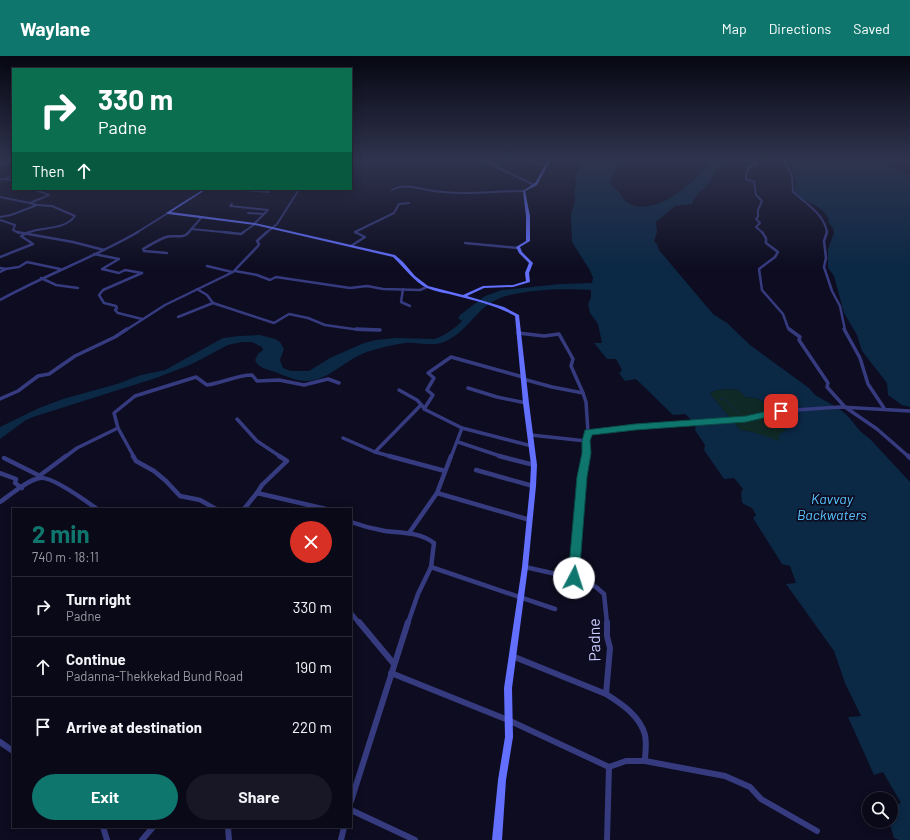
<!DOCTYPE html>
<html lang="en">
<head>
<meta charset="utf-8">
<style>
	:root { --surface:#0a0918; --page:#181725; --text:#f1f3f6; --muted:#999aa2; --line:#2a2a37; --accent:#0f766e }
	body { margin:0; font-family:Barlow,sans-serif; background:var(--page); color:var(--text); height:100vh; display:flex; flex-direction:column; font-size:15px; white-space:nowrap }
	* { box-sizing:border-box; margin:0 }
	p { font-size:13px; color:var(--muted) }
	.icon { flex:none; width:22px; height:22px; fill:none; stroke:currentColor; stroke-width:2; stroke-linecap:round; stroke-linejoin:round }
	.map { position:relative; flex:1; overflow:hidden }
	.side { position:absolute; left:12px; top:452px; width:340px; height:320px; display:flex; flex-direction:column; background:var(--surface); border-radius:0px; box-shadow:0 2px 10px #0003,0 0 0 1px var(--line) }
	.side>* { flex:none }
	.guide { position:absolute; left:12px; top:12px; width:340px; height:122px; border-radius:0px; box-shadow:0 2px 10px #0003,0 0 0 1px var(--line); background:#0b6e4f; color:#fff; overflow:hidden }
	.tools { position:absolute; left:862px; top:736px; display:grid; gap:8px }
	.tools a { display:grid; place-items:center; width:36px; height:36px; border-radius:50%; background:var(--surface); box-shadow:0 2px 10px #0003,0 0 0 1px var(--line); font-size:20px }
	.pin { position:absolute; display:grid; place-items:center; width:34px; height:34px; color:#fff; margin:-17px; border-radius:8px; box-shadow:0 2px 6px #0006 }
	.me { position:absolute; width:44px; margin:-22px; rotate:5deg; stroke-linejoin:round; filter:drop-shadow(0 0 3px #0008) }
	.turn { display:flex; align-items:center; gap:14px; height:84px; padding:0 20px; font-size:18px }
	.turn .icon { width:52px; height:52px; stroke-width:2.5 }
	.turn b { display:block; font-size:28px; line-height:34px }
	.then { display:flex; align-items:center; height:38px; padding:0 20px; background:#0003; gap:8px; font-size:15px }
	.round { display:grid; place-items:center; flex:none; width:42px; height:42px; border-radius:21px; background:var(--page) }
	.headline { display:flex; align-items:center; justify-content:space-between; height:68px; padding:0 20px }
	h1 { font-size:24px; font-weight:700; line-height:30px; color:var(--accent) }
	.primary-button { display:flex; gap:8px; margin-top:auto; padding:8px 20px }
	.primary-button a { flex:1; height:46px; border-radius:24px; background:var(--accent); color:#fff; font-size:16px; font-weight:700; line-height:46px; text-align:center }
	.primary-button a+a { background:var(--page); color:var(--text) }
	ul { padding:0; list-style:none }
	li { display:flex; align-items:center; gap:12px; height:60px; padding:0 20px; border-top:1px solid var(--line) }
	li div { flex:1 }
	li b { display:block; font-size:15px }
	li em { font-style:normal }
	header { display:flex; align-items:center; gap:24px; box-sizing:border-box; height:56px; padding:0 20px; background:var(--accent); color:#fff }
	header strong { font-size:19px }
	nav { display:flex; gap:22px; margin-inline-start:auto; font-size:14px }
	.map>svg:first-child { display:block }
	.green { fill:#0f2a26 }
	.water { fill:#0b2845; fill-rule:evenodd }
	.lines { fill:none; stroke-linecap:round; stroke-linejoin:round }
	.stream { stroke:#0b2845; stroke-width:1 }
	.minor-far4 { stroke:#363b80; stroke-width:2 }
	.minor-far3 { stroke:#363b80; stroke-width:2.5 }
	.minor-far2 { stroke:#363b80; stroke-width:3.5 }
	.minor-far1 { stroke:#363b80; stroke-width:4.5 }
	.minor { stroke:#363b80; stroke-width:6 }
	.secondary { fill:#626fff; fill-rule:evenodd }
	.route { fill:#0f766e; stroke:#0a4d48 }
	.labels { text-anchor:middle; stroke-width:3.5; stroke-linejoin:round; paint-order:stroke }
	.water-label { font-size:14px; font-style:italic; fill:#59c4ff; stroke:#0d0c20 }
	.near-street-label { font-size:16px; fill:#cbcbff; stroke:#0d0c20 }
</style>
</head>
<body>
<header>
<strong>Waylane</strong>
<nav><a>Map</a><a>Directions</a><a>Saved</a></nav>
</header>
<div class="map">
<svg width="910" height="784" viewBox="0 0 910 784">
	<rect width="100%" height="100%" fill="#0d0c20"/>
	<path class="green" d="M 727,333 L 739,334 L 745,341 L 757,342 L 775,355 L 771,363 L 786,374 L 780,386 L 753,376 L 740,374 L 710,338 L 716,334 Z"/>
	<g class="water">
		<path d="M 587,103 L 628,103 C 622,107 611,120 609,126 C 612,130 615,132 618,135 C 623,140 622,144 630,148 C 656,161 695,126 709,107 L 707,103 L 725,103 L 721,111 L 714,115 C 712,131 695,135 692,148 L 675,150 L 656,166 L 657,176 L 654,185 L 657,188 L 659,194 L 713,258 L 727,267 L 750,289 L 809,332 L 815,339 L 838,352 L 847,359 L 860,375 L 871,384 L 910,426 L 910,784 L 899,784 L 894,782 L 889,765 L 891,765 L 891,751 L 901,747 L 883,716 L 874,719 L 848,661 L 861,660 L 845,627 L 834,595 L 786,528 L 796,527 L 790,510 L 782,508 L 753,462 L 756,459 L 752,452 L 742,447 L 741,437 L 743,433 L 734,422 L 724,423 L 704,394 L 705,389 L 695,374 L 696,368 L 685,358 L 673,359 L 636,323 L 625,325 L 619,317 L 622,314 L 616,303 L 607,303 L 594,287 L 602,287 L 598,268 L 590,257 L 588,248 L 591,241 L 591,234 C 565,232 522,233 498,243 C 477,251 468,276 444,286 C 432,291 417,286 405,287 C 397,288 388,290 381,292 C 373,294 365,296 358,300 C 342,308 325,325 307,325 C 296,325 285,320 275,316 C 267,313 258,312 255,304 L 258,298 L 263,294 L 262,291 L 252,286 L 242,286 L 228,289 L 192,308 L 156,322 L 33,361 L 26,364 L 0,383 L 0,371 L 39,352 L 63,343 L 117,328 L 141,319 L 165,314 L 223,282 L 239,280 L 260,279 L 275,283 L 280,286 L 284,293 L 280,304 L 283,312 L 291,315 L 309,315 L 330,302 L 364,287 L 376,284 L 395,282 L 434,283 C 441,282 457,271 462,265 L 458,262 L 460,259 L 485,240 L 502,234 L 560,228 L 592,227 L 593,221 L 589,213 L 572,186 L 571,158 L 575,146 L 574,134 L 576,129 L 575,119 L 583,106 ZM 727,333 L 739,334 L 745,341 L 757,342 L 775,354 L 771,363 L 786,374 L 779,379 L 779,385 L 753,376 L 740,374 L 710,338 L 716,334 Z"/>
		<path d="M 789,103 L 884,103 L 895,112 L 910,119 L 910,351 L 902,349 L 888,339 L 887,327 L 862,295 L 857,279 L 844,257 L 834,220 L 828,212 L 828,193 L 834,177 L 833,172 L 828,166 L 829,164 C 821,146 805,149 794,135 L 796,126 Z"/>
	</g>
	<g class="lines">
		<path class="stream" d="M 720,344 L 722,342 L 729,347 L 738,358"/>
		<g class="minor-far4">
			<path d="M 380,103 L 390,103"/>
			<path d="M 406,103 L 432,103"/>
			<path d="M 480,103 L 534,129"/>
			<path d="M 527,103 L 535,107 L 547,108"/>
			<path d="M 756,103 L 756,108 L 747,112 L 749,115 L 746,117 L 746,123 L 754,126 L 756,139 L 762,145 L 758,154 L 758,161 L 756,163 L 760,167 L 756,171 L 763,177"/>
			<path d="M 783,103 L 792,120 L 793,136 C 806,147 825,159 827,177"/>
			<path d="M 0,109 L 13,104"/>
			<path d="M 0,123 L 13,124"/>
			<path d="M 5,123 L 13,119"/>
			<path d="M 234,133 L 269,136"/>
			<path d="M 392,134 C 403,127 416,132 428,134 C 460,140 492,135 524,135"/>
			<path d="M 0,141 L 30,147"/>
			<path d="M 232,148 L 230,150 L 268,154 L 254,168"/>
			<path d="M 248,157 L 264,158"/>
			<path d="M 0,161 L 11,159 L 37,149 L 30,147 L 49,139 L 33,133"/>
			<path d="M 0,164 L 15,169 L 13,174 L 19,177"/>
			<path d="M 191,173 L 233,177"/>
			<path d="M 27,177 C 42,170 64,175 75,160 L 52,150 L 37,149"/>
			<path d="M 136,177 L 168,157"/>
			<path d="M 188,177 L 201,162"/>
			<path d="M 242,177 L 255,168"/>
			<path d="M 266,177 L 277,168 L 298,135 L 292,133"/>
			<path d="M 357,177 L 355,176 L 394,157 L 399,148 L 409,147"/>
		</g>
		<g class="minor-far3">
			<path d="M 17,176 L 73,186 L 104,194"/>
			<path d="M 223,176 L 241,178 L 244,176"/>
			<path d="M 762,176 L 766,182 L 766,187 L 778,196 L 775,201 L 759,213 L 762,234 L 783,258 L 788,272 L 791,274"/>
			<path d="M 827,176 L 824,185 L 826,202 L 824,211 L 832,235 L 840,250 L 845,274"/>
			<path d="M 465,187 L 518,192"/>
			<path d="M 351,190 L 365,181 L 355,176"/>
			<path d="M 167,197 L 144,195 L 143,193 C 150,189 158,184 166,181 C 173,178 183,184 189,176"/>
			<path d="M 94,198 L 119,203 L 102,213 L 119,217 L 125,214 L 142,217"/>
			<path d="M 0,201 L 33,188 L 21,180 L 29,176"/>
			<path d="M 207,210 L 232,216"/>
			<path d="M 0,212 L 6,213 L 0,216"/>
			<path d="M 5,213 L 19,211 L 27,206 L 60,213"/>
			<path d="M 235,215 L 257,219 L 270,224 L 276,221 L 350,232 L 367,230 L 383,233 L 420,234 L 427,231"/>
			<path d="M 142,217 L 103,234 L 99,239 L 104,247 L 116,250 L 117,252 L 115,254 L 118,257 L 142,263"/>
			<path d="M 41,222 L 56,229 L 78,232"/>
			<path d="M 403,233 L 401,246 L 410,250"/>
			<path d="M 0,244 C 45,219 93,202 138,176"/>
			<path d="M 213,247 L 274,267 L 289,258 L 308,262 L 325,269 L 360,274 L 380,274"/>
			<path d="M 178,261 L 213,247 L 207,239 L 197,233"/>
			<path d="M 126,274 L 165,249 L 233,216 L 258,190 L 259,188 L 257,185 L 267,176"/>
		</g>
		<g class="minor-far2">
			<path d="M 356,273 L 380,274"/>
			<path d="M 789,273 L 800,281 L 799,284 L 828,327 L 827,331 L 845,351 L 877,373 L 909,401"/>
			<path d="M 844,273 L 860,302 L 868,328 L 884,352"/>
			<path d="M 518,277 L 544,280 L 559,278 L 573,303 L 571,310 L 583,337"/>
			<path d="M 523,323 L 552,331 L 583,337 L 586,346 L 588,376"/>
			<path d="M 468,332 L 497,341 L 526,347"/>
			<path d="M 399,334 L 417,344 L 426,354 L 462,372 L 451,401"/>
			<path d="M 0,343 L 18,335 L 38,320 L 49,318 L 75,300 L 115,281 L 127,273"/>
			<path d="M 424,353 L 433,339 L 427,334 L 434,322 L 428,317 L 451,301 L 523,321"/>
			<path d="M 237,363 L 257,385 L 281,401"/>
			<path d="M 462,372 L 532,390"/>
			<path d="M 531,379 L 586,385"/>
			<path d="M 343,382 L 375,396 L 393,401"/>
			<path d="M 458,386 L 503,401"/>
			<path d="M 375,396 L 421,349"/>
			<path d="M 65,401 L 77,392 L 118,372"/>
			<path d="M 134,401 L 118,372 L 114,357 L 135,340 L 196,321 L 207,329 C 222,327 237,319 252,319 L 257,325 L 279,324 L 304,329 L 328,323 L 339,327"/>
			<path d="M 586,401 L 586,385 L 588,376 L 635,371 L 730,365 L 781,355 L 840,351 L 910,355"/>
		</g>
		<g class="minor-far1">
			<path d="M 133,400 L 136,405 L 154,415 L 166,425 L 180,440 L 200,444 L 216,453"/>
			<path d="M 389,400 L 445,415"/>
			<path d="M 499,400 L 534,409"/>
			<path d="M 586,400 L 582,421 L 574,522 L 596,531 L 604,538 L 607,567"/>
			<path d="M 908,400 L 910,402"/>
			<path d="M 4,402 L 40,420"/>
			<path d="M 476,414 L 533,430"/>
			<path d="M 0,417 L 16,423 L 15,427 L 22,432"/>
			<path d="M 39,420 L 66,400"/>
			<path d="M 257,437 L 262,429 L 287,405 L 279,400"/>
			<path d="M 437,437 L 451,400"/>
			<path d="M 0,446 C 10,439 29,423 40,422 C 52,420 86,445 97,453"/>
			<path d="M 244,453 L 257,437 L 326,453"/>
			<path d="M 351,466 C 362,470 373,473 385,475 C 402,477 420,476 434,487 L 431,511 L 418,538 L 408,567"/>
			<path d="M 409,477 L 437,437 L 530,464"/>
			<path d="M 431,511 L 555,553"/>
			<path d="M 525,511 L 574,522"/>
			<path d="M 351,557 L 359,567"/>
		</g>
		<g class="minor">
			<path d="M 359,566 L 394,608"/>
			<path d="M 607,566 L 607,580 L 610,592 L 606,638 C 622,648 640,660 645,679 C 647,687 645,697 645,705 L 626,705 L 609,711 L 607,784"/>
			<path d="M 512,600 L 606,638"/>
			<path d="M 391,617 L 508,664 L 609,711"/>
			<path d="M 0,686 L 13,695"/>
			<path d="M 645,705 L 725,720 L 750,731 L 761,743 L 817,775"/>
			<path d="M 351,745 L 408,566"/>
			<path d="M 351,754 L 415,784"/>
			<path d="M 103,771 L 107,784"/>
			<path d="M 228,771 L 229,784"/>
			<path d="M 142,784 L 153,771"/>
			<path d="M 341,784 L 344,771"/>
		</g>
		<path class="secondary" d="M 549,103 L 551,103 L 537,129 L 525,135 L 530,160 L 530,185 L 520,191 L 522,196 L 533,207 L 529,217 L 530,226 L 513,231 L 484,232 L 467,240 L 504,251 L 519,259 L 529,347 L 537,409 L 536,430 L 528,511 L 512,632 L 513,681 L 506,724 L 502,784 L 492,784 L 498,724 L 505,681 L 504,632 L 522,511 L 530,430 L 531,409 L 523,347 L 515,260 C 497,250 477,245 457,240 C 447,237 436,236 427,232 C 415,227 403,210 393,201 L 255,169 L 168,158 L 166,157 L 204,133 L 207,133 L 171,156 L 255,167 L 395,199 L 403,206 L 415,220 L 428,230 L 463,239 L 483,230 L 513,229 L 526,225 L 525,217 L 529,207 L 519,197 L 516,191 L 526,185 L 526,160 L 523,135 L 535,127 Z"/>
	</g>
	<linearGradient id="sky" x2="0" y2="1"><stop stop-color="#070712"/><stop offset="0.49" stop-color="#2f344e"/><stop offset="1" stop-color="#2f344e" stop-opacity="0"/></linearGradient>
	<rect width="910" height="212" fill="url(#sky)"/>
	<path class="route" d="M 781,352 L 786,355 L 784,357 L 746,366 L 635,374 L 592,379 L 590,385 L 591,397 L 587,421 L 579,522 L 578,526 L 574,527 L 570,526 L 568,522 L 577,421 L 582,397 L 582,385 L 585,374 L 635,368 L 746,360 Z"/>
	<g class="labels">
		<g class="water-label">
			<text x="832" y="448">Kavvay<tspan x="832" dy="16">Backwaters</tspan></text>
		</g>
		<g class="near-street-label">
			<text transform="translate(594 584) rotate(-91)" y="6">Padne</text>
		</g>
	</g>
</svg>
<div class="tools">
<a><svg class="icon" aria-label="search" viewBox="0 0 24 24"><circle cx="10" cy="10" r="6"/><path d="M15 15l6 6"/></svg></a>
</div>
<div class="pin" style="left:781px;top:355px;background:#d93025"><svg class="icon" aria-label="arrive" viewBox="0 0 24 24"><path d="M6 21V4h12l-3 4 3 4H6"/></svg></div>
<svg class="me" style="left:574px;top:522px" viewBox="-20 -20 40 40"><circle r="19" fill="#fff"/><path d="M0-13L10 11 0 6-10 11z" fill="#0f766e"/></svg>
<div class="guide">
<div class="turn"><svg class="icon" aria-label="right" viewBox="0 0 24 24"><path d="M7 20v-9h11M14 6l5 5-5 5"/></svg><div><b>330 m</b>Padne</div></div>
<div class="then">Then<svg class="icon" aria-label="ahead" viewBox="0 0 24 24"><path d="M12 20V5M6 11l6-6 6 6"/></svg></div>
</div>
<section class="side">
<div class="headline"><div><h1>2 min</h1><p>740 m · 18:11</p></div><a class="round" style="background:#d93025;color:#fff"><svg class="icon" aria-label="close" viewBox="0 0 24 24"><path d="M6 6l12 12M18 6L6 18"/></svg></a></div>
<ul>
<li><svg class="icon" aria-label="right" viewBox="0 0 24 24"><path d="M7 20v-9h11M14 6l5 5-5 5"/></svg><div><b>Turn right</b><p>Padne</p></div><em>330 m</em></li>
<li><svg class="icon" aria-label="ahead" viewBox="0 0 24 24"><path d="M12 20V5M6 11l6-6 6 6"/></svg><div><b>Continue</b><p>Padanna-Thekkekad Bund Road</p></div><em>190 m</em></li>
<li><svg class="icon" aria-label="arrive" viewBox="0 0 24 24"><path d="M6 21V4h12l-3 4 3 4H6"/></svg><div><b>Arrive at destination</b></div><em>220 m</em></li>
</ul>
<div class="primary-button"><a>Exit</a><a>Share</a></div>
</section>
</div>
</body>
</html>
